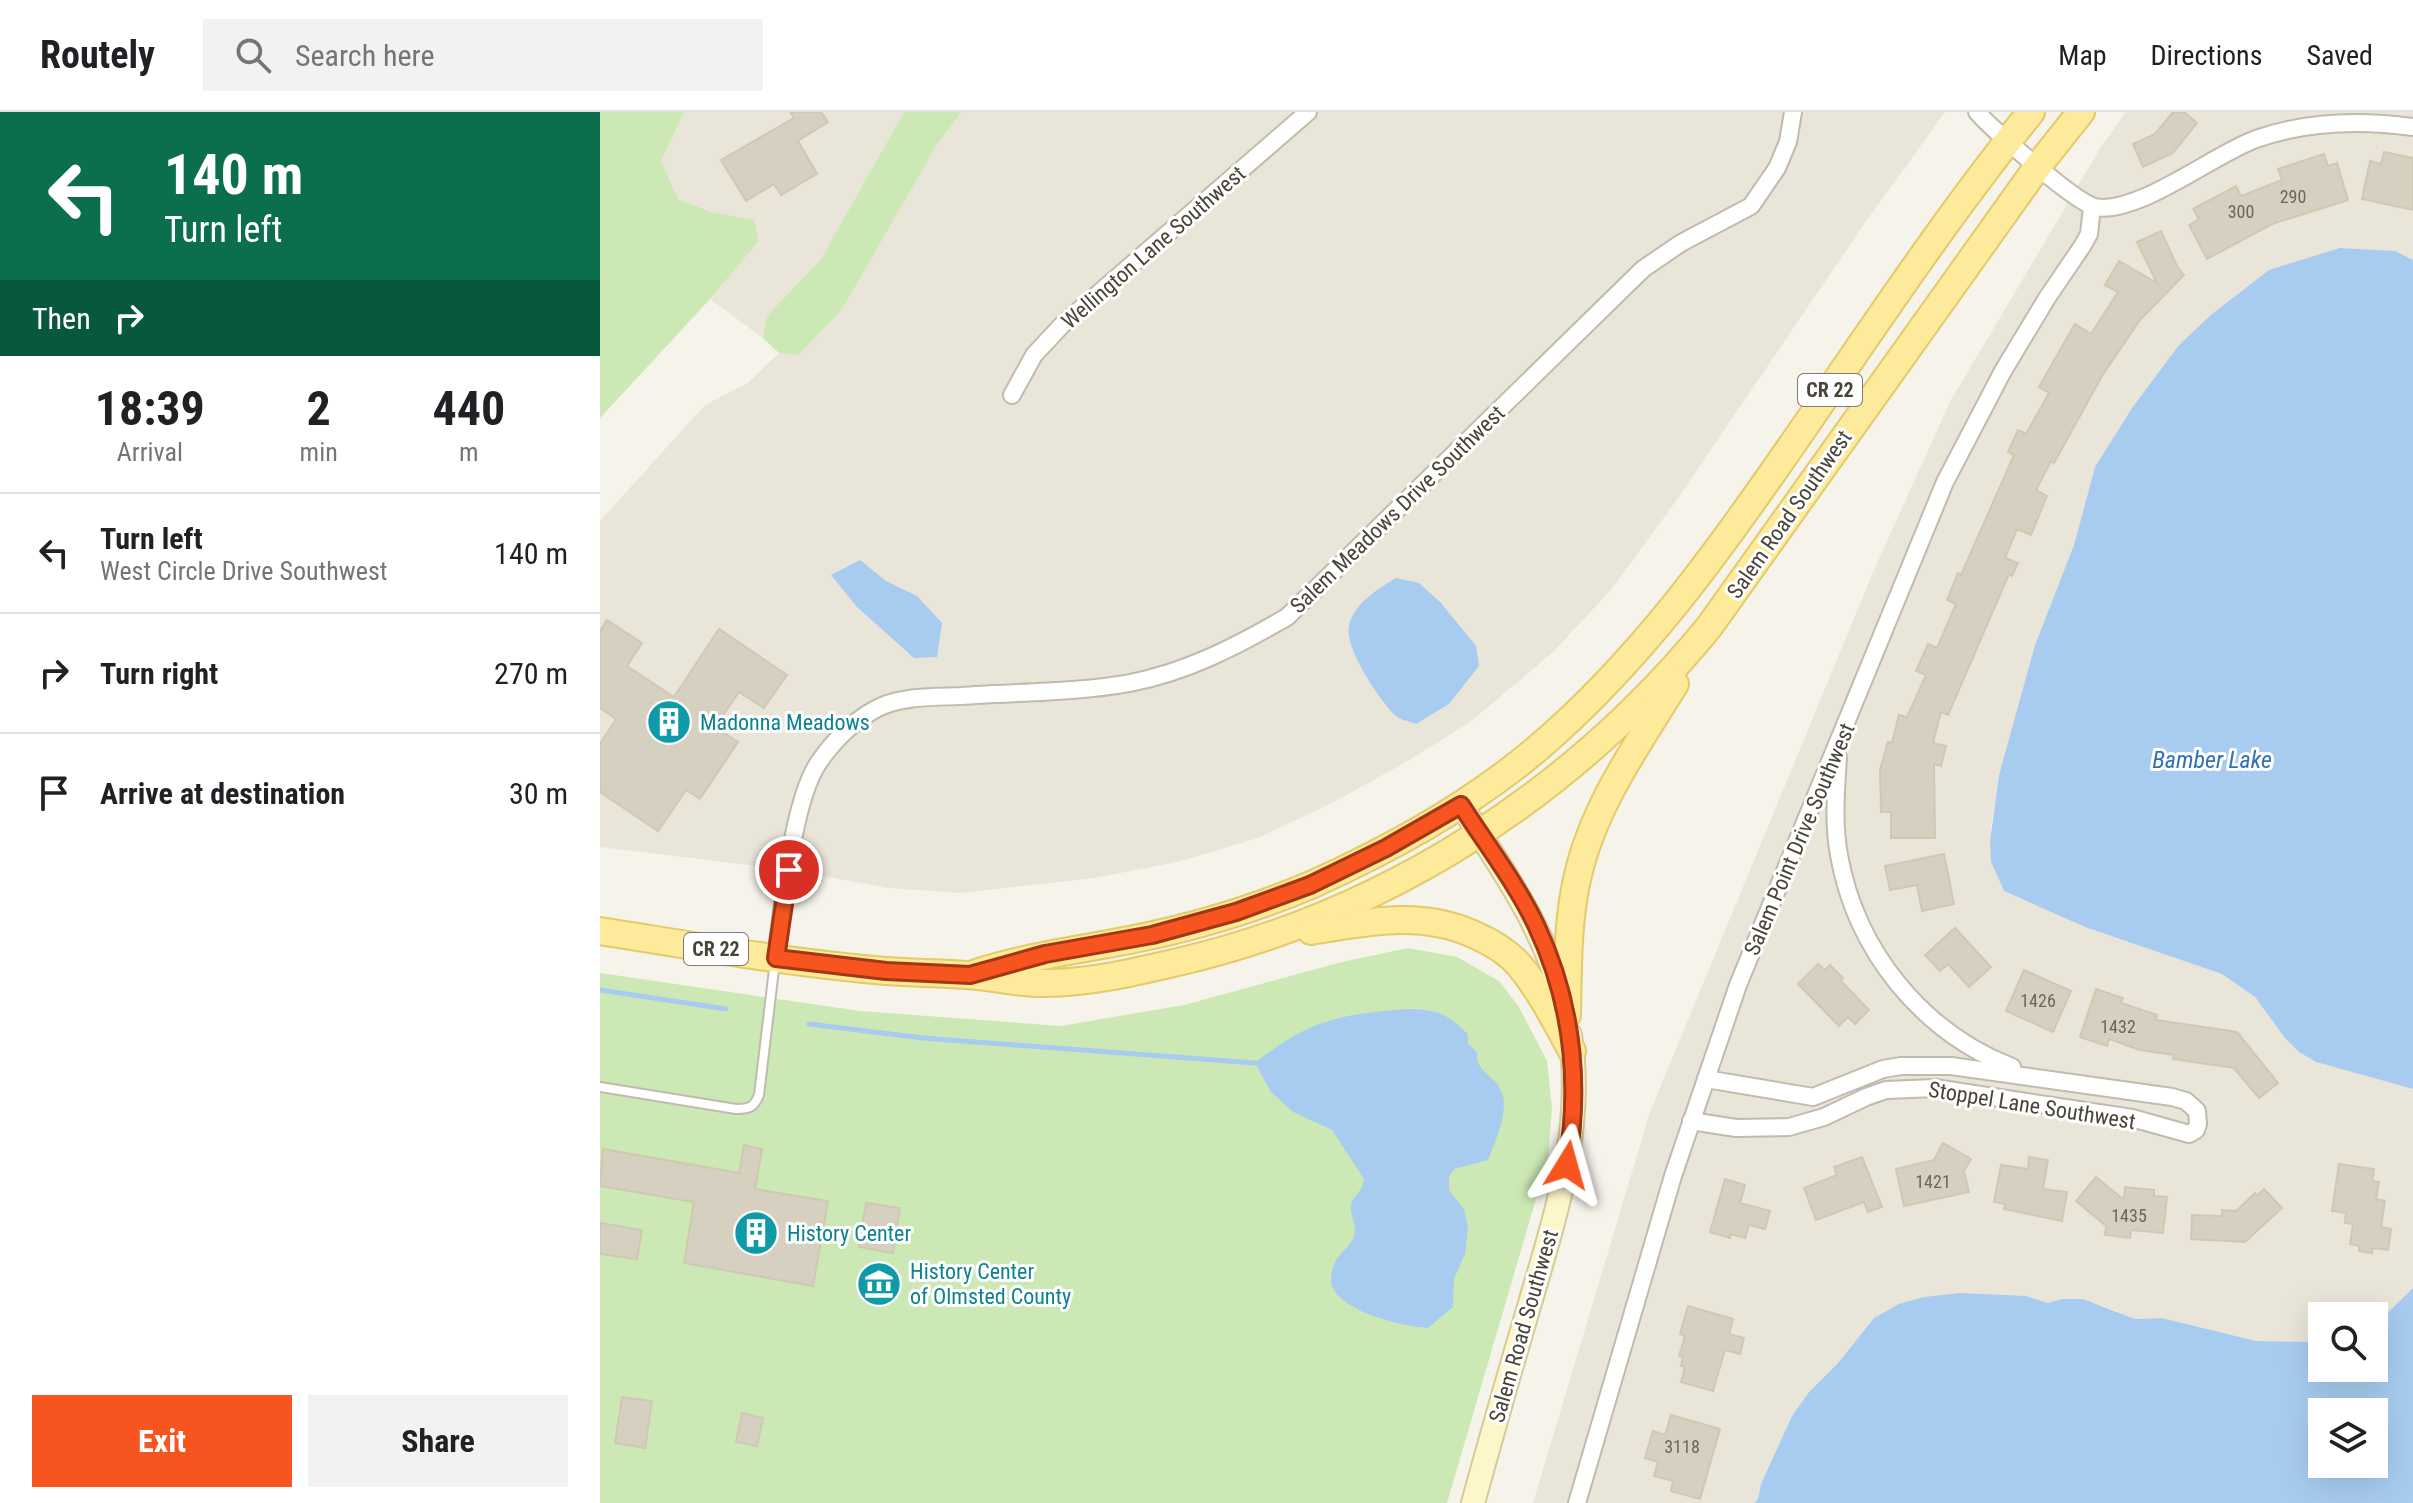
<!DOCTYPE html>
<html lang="en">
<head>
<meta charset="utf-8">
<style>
	:root { --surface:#fff; --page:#f2f2f2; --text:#202124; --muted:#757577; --line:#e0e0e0; --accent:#f7541f }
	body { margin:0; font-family:"Roboto Condensed",sans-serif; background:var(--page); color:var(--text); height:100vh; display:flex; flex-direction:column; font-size:30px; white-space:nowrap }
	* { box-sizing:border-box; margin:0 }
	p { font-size:26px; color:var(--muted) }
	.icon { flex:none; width:44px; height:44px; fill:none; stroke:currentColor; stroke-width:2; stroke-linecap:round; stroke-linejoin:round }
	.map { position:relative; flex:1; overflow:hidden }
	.sheet { display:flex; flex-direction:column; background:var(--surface); width:600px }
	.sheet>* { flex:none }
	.guide { background:#0b6e4f; color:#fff; overflow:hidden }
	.controls { position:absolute; left:1708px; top:1190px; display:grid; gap:16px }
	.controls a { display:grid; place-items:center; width:80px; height:80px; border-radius:0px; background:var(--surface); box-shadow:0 8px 32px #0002; font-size:40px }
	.pin { position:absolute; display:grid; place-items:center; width:68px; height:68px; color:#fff; margin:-34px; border:4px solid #fff; border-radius:50%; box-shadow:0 2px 8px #0007 }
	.me { position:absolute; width:88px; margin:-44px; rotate:8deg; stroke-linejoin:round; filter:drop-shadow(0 0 6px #0008) }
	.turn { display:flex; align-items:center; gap:28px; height:168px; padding:0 32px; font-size:36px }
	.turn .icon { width:104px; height:104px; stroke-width:2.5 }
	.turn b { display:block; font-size:56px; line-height:68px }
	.then { display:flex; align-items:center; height:76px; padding:0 32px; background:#0003; gap:16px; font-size:30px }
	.eta { display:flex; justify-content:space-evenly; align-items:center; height:136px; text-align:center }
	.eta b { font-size:48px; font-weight:700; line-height:56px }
	.button { display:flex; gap:16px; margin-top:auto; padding:16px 32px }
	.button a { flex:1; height:92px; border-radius:0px; background:var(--accent); color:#fff; font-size:32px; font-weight:700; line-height:92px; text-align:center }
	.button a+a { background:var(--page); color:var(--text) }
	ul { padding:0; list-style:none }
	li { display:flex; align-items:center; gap:24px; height:120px; padding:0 32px; border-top:2px solid var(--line) }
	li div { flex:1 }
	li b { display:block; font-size:30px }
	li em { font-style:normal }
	header { display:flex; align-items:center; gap:48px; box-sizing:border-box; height:112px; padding:0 40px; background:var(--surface); border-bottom:2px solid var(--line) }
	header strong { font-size:38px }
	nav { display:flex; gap:44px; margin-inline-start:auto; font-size:28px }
	.search { width:560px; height:72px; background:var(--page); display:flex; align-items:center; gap:20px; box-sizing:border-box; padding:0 28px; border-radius:0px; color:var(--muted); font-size:30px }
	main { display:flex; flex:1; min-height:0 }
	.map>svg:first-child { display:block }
	.residential { fill:#e9e5d8 }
	.green { fill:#cce8b4 }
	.water { fill:#a8ccf0; fill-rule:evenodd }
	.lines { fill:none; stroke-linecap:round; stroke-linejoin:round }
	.stream { stroke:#a8ccf0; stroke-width:5 }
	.building { fill:#d6d0c0; stroke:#d1c8b3; stroke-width:2 }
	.lane-casing { stroke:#c0bbad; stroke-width:12 }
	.street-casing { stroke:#c0bbad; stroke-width:20 }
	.secondary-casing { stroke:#d4ca9a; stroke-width:26 }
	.primary-casing { stroke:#e3ca6a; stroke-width:30 }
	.lane { stroke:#fff; stroke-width:8 }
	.street { stroke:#fff; stroke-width:16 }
	.secondary { stroke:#fef6cb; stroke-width:22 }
	.primary { stroke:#fdea9b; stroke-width:26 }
	.route-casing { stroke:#a13714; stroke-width:20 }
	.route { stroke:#f7541f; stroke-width:14 }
	.labels { text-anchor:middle; stroke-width:6; stroke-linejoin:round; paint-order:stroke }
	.number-label { font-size:18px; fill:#6c675a }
	.shield { fill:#fff; stroke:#807c74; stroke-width:2 }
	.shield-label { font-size:20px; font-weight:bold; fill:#494438 }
	.street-label { font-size:22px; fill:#494438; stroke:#fff }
	.culture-label { font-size:22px; fill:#0d838f; stroke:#fff; text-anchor:start }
	.water-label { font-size:24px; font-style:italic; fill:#3171b5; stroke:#fff }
</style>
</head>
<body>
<header>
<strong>Routely</strong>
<div class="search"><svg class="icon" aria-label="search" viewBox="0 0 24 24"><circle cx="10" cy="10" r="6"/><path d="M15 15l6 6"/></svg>Search here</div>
<nav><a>Map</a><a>Directions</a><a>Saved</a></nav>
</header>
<main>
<section class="sheet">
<div class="guide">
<div class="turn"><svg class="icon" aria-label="left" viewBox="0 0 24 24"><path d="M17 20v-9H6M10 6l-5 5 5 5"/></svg><div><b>140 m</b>Turn left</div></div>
<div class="then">Then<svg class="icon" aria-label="right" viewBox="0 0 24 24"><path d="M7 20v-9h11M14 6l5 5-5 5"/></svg></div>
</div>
<div class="eta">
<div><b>18:39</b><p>Arrival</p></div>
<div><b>2</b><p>min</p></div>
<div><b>440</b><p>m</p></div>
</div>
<ul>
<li><svg class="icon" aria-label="left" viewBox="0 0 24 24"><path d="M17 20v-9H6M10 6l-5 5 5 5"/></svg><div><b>Turn left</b><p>West Circle Drive Southwest</p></div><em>140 m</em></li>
<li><svg class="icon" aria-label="right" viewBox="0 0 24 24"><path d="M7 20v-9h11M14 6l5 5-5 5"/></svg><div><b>Turn right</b></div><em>270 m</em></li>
<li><svg class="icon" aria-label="arrive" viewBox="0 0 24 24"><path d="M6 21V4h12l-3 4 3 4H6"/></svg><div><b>Arrive at destination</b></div><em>30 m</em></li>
</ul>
<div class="button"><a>Exit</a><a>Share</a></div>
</section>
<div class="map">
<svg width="1813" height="1391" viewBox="0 0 1813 1391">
	<rect width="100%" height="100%" fill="#f5f3ea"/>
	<g class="residential">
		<path d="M 84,0 L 304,0 L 221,147 L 167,204 L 163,226 L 110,187 L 159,129 L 154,109 L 111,100 L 78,87 L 61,49 Z"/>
		<path d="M 335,0 L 1345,0 L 1262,115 L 1076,389 L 1011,478 L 952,541 L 870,610 L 806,650 L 732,691 L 658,726 L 577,750 L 494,766 L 360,781 L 289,776 L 189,758 L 0,735 L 0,409 L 105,293 L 148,271 L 233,189 Z"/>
		<path d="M 1526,0 L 1813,0 L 1813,148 L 1794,139 L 1740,136 L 1579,233 L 1532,296 L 1495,355 L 1474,433 L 1435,533 L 1399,663 L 1391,715 L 1391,750 L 1404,779 L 1485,815 L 1622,862 L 1640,873 L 1655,885 L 1685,926 L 1699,940 L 1716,950 L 1813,977 L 1813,1176 L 1774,1214 L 1774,1204 L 1722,1204 L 1722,1230 L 1656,1229 L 1562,1206 L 1535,1207 L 1501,1193 L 1462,1187 L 1448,1191 L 1426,1184 L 1398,1183 L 1274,1206 L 1238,1251 L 1209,1280 L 1192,1304 L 1161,1372 L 1158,1387 L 1154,1391 L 933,1391 L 1050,1000 L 1274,458 L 1350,290 L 1501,35 Z"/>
	</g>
	<g class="green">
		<path d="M 0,0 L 84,0 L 61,49 L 78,87 L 111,100 L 154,108 L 159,129 L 110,187 L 0,306 Z"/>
		<path d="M 304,0 L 361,0 L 336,34 L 242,197 L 198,243 L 179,241 L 163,226 L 167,204 L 221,147 Z"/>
		<path d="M 808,836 L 857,845 L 899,869 L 919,895 L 947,949 L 952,996 L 948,1046 L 847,1391 L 0,1391 L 0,861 L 260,899 L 461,914 L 584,893 L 742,850 Z"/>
	</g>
	<g class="water">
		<path d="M 1740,136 L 1795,139 L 1813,148 L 1813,977 L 1716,950 L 1699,940 L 1685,926 L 1655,885 L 1622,862 L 1485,815 L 1404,779 L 1391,750 L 1390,729 L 1399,663 L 1435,533 L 1474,433 L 1495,355 L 1532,296 L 1579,233 L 1612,202 L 1669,158 Z"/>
		<path d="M 260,448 L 286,469 L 317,484 L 342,511 L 337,545 L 314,546 L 257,495 L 231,463 Z"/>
		<path d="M 796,466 L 819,471 L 841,491 L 876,534 L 879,554 L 849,592 L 816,612 C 809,609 799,608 794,602 C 779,587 744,535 749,514 C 754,491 778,477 796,466 Z"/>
		<path d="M 810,897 C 839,898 847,902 868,922 L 868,932 L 877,940 C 875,961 896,963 902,981 C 909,1000 895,1030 888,1048 L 854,1057 L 849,1065 L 849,1078 L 864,1097 L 868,1116 L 865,1142 L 854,1167 L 853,1195 L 828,1216 C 804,1215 729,1198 731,1166 C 733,1141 748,1140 754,1124 C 758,1111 746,1100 753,1088 C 758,1079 763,1078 764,1067 L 732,1018 L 693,1000 L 671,980 L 655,951 C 710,907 741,902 810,897 Z"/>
		<path d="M 1813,1176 L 1813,1391 L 1154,1391 L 1158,1387 L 1161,1372 L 1192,1304 L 1209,1280 L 1238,1251 L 1274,1206 L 1299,1192 L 1324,1185 L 1360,1181 L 1426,1184 L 1448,1191 L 1462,1187 L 1483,1187 L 1535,1207 L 1562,1206 L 1656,1229 L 1722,1230 L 1722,1256 L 1774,1256 L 1774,1214 ZM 1722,1300 L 1774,1300 L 1774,1352 L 1722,1352 Z"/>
	</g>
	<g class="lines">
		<g class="stream">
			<path d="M 0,878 L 126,897"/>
			<path d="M 209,912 L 323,926 L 655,951"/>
		</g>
	</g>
	<g class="building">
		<path d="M 190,0 L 221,0 L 228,10 L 198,29 L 217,62 L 181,83 L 174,72 L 146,89 L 121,48 L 194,6 Z"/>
		<path d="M 1573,0 L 1584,0 L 1597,11 L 1573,41 L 1543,55 L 1533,32 L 1555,22 Z"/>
		<path d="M 1784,40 L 1813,46 L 1813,98 L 1762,87 L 1770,49 L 1781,52 Z"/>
		<path d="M 1724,42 L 1728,54 L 1737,51 L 1748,88 L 1672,112 L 1607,147 L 1589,113 L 1599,107 L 1593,97 L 1636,74 L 1641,84 L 1682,68 L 1678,57 Z"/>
		<path d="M 1561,119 L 1578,156 L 1584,163 L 1540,208 L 1502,264 L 1454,351 L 1451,349 L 1436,378 L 1447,384 L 1431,423 L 1417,417 L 1405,446 L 1418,451 L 1412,464 L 1409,462 L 1348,603 L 1341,600 L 1333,631 L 1346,634 L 1341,654 L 1334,652 L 1335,726 L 1291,726 L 1291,700 L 1281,700 L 1280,658 L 1288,630 L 1292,631 L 1299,603 L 1307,605 L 1326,563 L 1316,559 L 1328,532 L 1337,536 L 1356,492 L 1347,488 L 1358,461 L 1361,463 L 1414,343 L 1408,340 L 1418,318 L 1426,322 L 1449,281 L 1439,275 L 1475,212 L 1491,222 L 1518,180 L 1505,173 L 1519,149 L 1557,171 L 1537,130 Z"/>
		<path d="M 7,508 L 42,531 L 27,554 L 74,585 L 119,517 L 187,563 L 164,596 L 139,580 L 115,615 L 138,630 L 100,687 L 86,678 L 58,719 L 0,680 L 0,632 L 16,607 L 0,596 L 0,519 Z"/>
		<path d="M 1344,742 L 1354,792 L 1322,799 L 1317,773 L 1290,778 L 1285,754 Z"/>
		<path d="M 1355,816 L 1391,855 L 1369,875 L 1348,852 L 1340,859 L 1325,843 Z"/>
		<path d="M 1218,852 L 1225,858 L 1230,853 L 1243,866 L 1241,869 L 1269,898 L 1255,912 L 1248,905 L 1239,914 L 1198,872 Z"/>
		<path d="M 1424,858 L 1471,879 L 1453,920 L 1406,899 Z"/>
		<path d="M 1496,877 L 1523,886 L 1521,891 L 1557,903 L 1556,908 L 1637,920 L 1678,971 L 1659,986 L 1634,956 L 1573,947 L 1574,943 L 1540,938 L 1509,927 L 1507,934 L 1480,925 Z"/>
		<path d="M 1343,1031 L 1371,1047 L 1364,1059 L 1369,1080 L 1304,1094 L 1296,1057 L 1334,1048 Z"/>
		<path d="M 144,1033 L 162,1037 L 155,1077 L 228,1089 L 213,1174 L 84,1151 L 94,1090 L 0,1074 L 3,1037 L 139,1061 Z"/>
		<path d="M 1262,1045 L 1282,1095 L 1268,1100 L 1264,1090 L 1216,1108 L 1204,1076 L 1237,1063 L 1234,1055 Z"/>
		<path d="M 1429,1045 L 1448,1048 L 1443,1077 L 1467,1080 L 1462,1109 L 1404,1097 L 1405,1092 L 1394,1090 L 1401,1053 L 1428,1057 Z"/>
		<path d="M 1739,1052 L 1774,1057 L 1772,1069 L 1779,1070 L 1776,1087 L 1785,1089 L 1781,1115 L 1791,1117 L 1788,1138 L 1773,1136 L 1772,1141 L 1759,1139 L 1759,1134 L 1750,1132 L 1753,1112 L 1745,1111 L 1746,1101 L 1732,1099 Z"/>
		<path d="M 1496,1065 L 1524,1088 L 1525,1075 L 1554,1078 L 1554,1084 L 1567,1085 L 1563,1121 L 1531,1118 L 1530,1126 L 1505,1123 L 1506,1114 L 1476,1089 Z"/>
		<path d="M 1125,1067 L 1145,1073 L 1140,1091 L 1170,1099 L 1165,1117 L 1149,1113 L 1145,1126 L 1131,1122 L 1130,1126 L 1110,1120 Z"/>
		<path d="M 1664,1077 L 1682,1096 L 1645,1130 L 1591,1127 L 1592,1103 L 1622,1104 L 1622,1098 L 1636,1099 L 1655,1081 L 1658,1083 Z"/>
		<path d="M 266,1091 L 300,1096 L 293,1141 L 259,1135 Z"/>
		<path d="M 0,1111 L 42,1118 L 37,1147 L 0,1142 Z"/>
		<path d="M 1088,1194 L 1133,1207 L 1129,1222 L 1144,1226 L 1140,1242 L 1125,1238 L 1113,1279 L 1081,1270 L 1085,1255 L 1081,1254 L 1083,1245 L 1079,1244 L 1085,1224 L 1080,1222 Z"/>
		<path d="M 22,1285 L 52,1289 L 45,1336 L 15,1331 Z"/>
		<path d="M 142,1301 L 163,1306 L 157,1334 L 136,1330 Z"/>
		<path d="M 1071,1303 L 1120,1317 L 1100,1387 L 1071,1379 L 1073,1369 L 1054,1364 L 1058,1350 L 1045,1346 L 1053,1319 L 1065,1323 Z"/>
	</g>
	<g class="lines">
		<g class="lane-casing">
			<path id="lane" d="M 0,975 L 136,997 C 150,997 154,995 159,983 L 175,849"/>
		</g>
		<g class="street-casing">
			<g id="street">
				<path d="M 1377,0 C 1393,18 1476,91 1495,95 C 1536,104 1614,42 1656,27 C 1707,9 1760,8 1813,15"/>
				<path d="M 412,283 L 434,243 L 462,213 L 708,0"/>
				<path d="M 1238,645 C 1236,677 1233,711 1239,743 C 1256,839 1322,920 1412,955"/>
				<path d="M 176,846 C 183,796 192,689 219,650 C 234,628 257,605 282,594 C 306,584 335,585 360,584 C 416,580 475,581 530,571 C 587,560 637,534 687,505 L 1043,157 L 1081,131 L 1151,94 L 1177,56 L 1188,30 L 1193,0"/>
				<path d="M 1091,1009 L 1136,1016 L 1189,1015 L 1224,1005 L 1266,985 L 1286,978 L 1335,976 L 1532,1006 L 1589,1022 L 1596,1018 L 1598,1012 L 1597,999 L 1586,989 L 1572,985 L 1351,954 L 1301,954 L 1283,957 L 1213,985 L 1106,967"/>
				<path d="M 977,1391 L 1073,1064 L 1138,873 L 1345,370 L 1403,259 L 1447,186 L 1483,133 L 1489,122 L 1492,95"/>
			</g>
		</g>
		<g class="secondary-casing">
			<g id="secondary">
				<path d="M 861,693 C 901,756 945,816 963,890"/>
				<path d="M 873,1391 C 891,1326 909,1262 928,1198 C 954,1108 985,1018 970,923"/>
			</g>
		</g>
		<g class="primary-casing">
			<g id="primary">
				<path d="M 0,819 C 95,834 190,851 286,859 C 313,861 339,861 366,863 C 392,864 418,872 445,871 C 490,871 535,860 578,850 C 788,801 973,681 1109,515 L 1438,54 L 1481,0"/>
				<path d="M 711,819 C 767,810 821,798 875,823 C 891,830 908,840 920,854 C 941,880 956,910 972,939"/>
				<path d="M 376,861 C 419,847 463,840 508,832 C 577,820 648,800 713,772 C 793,736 871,693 938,636 C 1040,549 1118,440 1194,330 C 1271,219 1346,105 1431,0"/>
				<path d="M 967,903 C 968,857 967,808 978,763 C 994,693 1038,632 1075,572"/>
			</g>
		</g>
		<use href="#lane" class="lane"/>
		<use href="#street" class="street"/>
		<use href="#secondary" class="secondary"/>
		<use href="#primary" class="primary"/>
	</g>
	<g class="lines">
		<g class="route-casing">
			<path id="route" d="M 189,758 L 176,846 L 286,859 L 370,863 L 445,842 L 552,823 L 636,800 L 710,773 L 786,736 L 861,693 C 886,732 916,771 936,813 C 972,889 981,970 967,1053"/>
		</g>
		<use href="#route" class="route"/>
	</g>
	<defs>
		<g id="building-disc" transform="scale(2.3)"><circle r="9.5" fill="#0f9aa8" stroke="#fff"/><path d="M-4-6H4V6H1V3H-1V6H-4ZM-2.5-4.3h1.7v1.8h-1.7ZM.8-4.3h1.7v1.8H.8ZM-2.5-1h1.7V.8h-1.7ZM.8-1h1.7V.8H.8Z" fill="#fff"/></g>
		<g id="museum-disc" transform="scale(2.3)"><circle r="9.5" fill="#0f9aa8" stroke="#fff"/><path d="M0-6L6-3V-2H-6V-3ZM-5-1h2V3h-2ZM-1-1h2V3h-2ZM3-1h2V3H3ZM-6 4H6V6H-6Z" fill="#fff"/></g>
	</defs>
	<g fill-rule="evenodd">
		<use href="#building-disc" x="69" y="610"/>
		<use href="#building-disc" x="156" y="1121"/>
		<use href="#museum-disc" x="279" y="1172"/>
	</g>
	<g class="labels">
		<g class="number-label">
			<text x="1693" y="91">290</text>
			<text x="1641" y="106">300</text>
			<text x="1438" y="895">1426</text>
			<text x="1518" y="921">1432</text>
			<text x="1333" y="1076">1421</text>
			<text x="1529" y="1110">1435</text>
			<text x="1082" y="1341">3118</text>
		</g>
		<g class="shield">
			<rect x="1198" y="262" width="64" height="32" rx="6"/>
			<rect x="84" y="821" width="64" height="32" rx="6"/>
		</g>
		<g class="shield-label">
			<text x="1230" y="285">CR 22</text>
			<text x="116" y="844">CR 22</text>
		</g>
		<g class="street-label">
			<text transform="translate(553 135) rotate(-41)" y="8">Wellington Lane Southwest</text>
			<text transform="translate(797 397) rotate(-44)" y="8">Salem Meadows Drive Southwest</text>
			<text transform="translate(1189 402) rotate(-55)" y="8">Salem Road Southwest</text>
			<text transform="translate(1199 727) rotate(-67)" y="8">Salem Point Drive Southwest</text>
			<text transform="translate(1432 993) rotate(9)" y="8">Stoppel Lane Southwest</text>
			<text transform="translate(923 1214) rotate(-74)" y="8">Salem Road Southwest</text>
		</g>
		<g class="culture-label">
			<text x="100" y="618">Madonna Meadows</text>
			<text x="187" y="1129">History Center</text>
			<text x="310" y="1167">History Center<tspan x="310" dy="25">of Olmsted County</tspan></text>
		</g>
		<g class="water-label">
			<text x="1612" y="656">Bamber Lake</text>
		</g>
	</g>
</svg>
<div class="controls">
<a><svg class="icon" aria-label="search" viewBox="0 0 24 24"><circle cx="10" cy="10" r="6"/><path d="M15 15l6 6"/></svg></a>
<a><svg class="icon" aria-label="layers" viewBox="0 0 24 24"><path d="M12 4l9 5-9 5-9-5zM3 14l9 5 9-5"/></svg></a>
</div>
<div class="pin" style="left:189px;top:758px;background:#d93025"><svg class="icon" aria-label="arrive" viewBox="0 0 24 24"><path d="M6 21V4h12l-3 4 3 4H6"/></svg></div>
<svg class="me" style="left:967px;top:1053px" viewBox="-20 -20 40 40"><path d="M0-17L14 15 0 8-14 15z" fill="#f7541f" stroke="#fff" stroke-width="4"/></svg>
</div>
</main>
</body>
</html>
